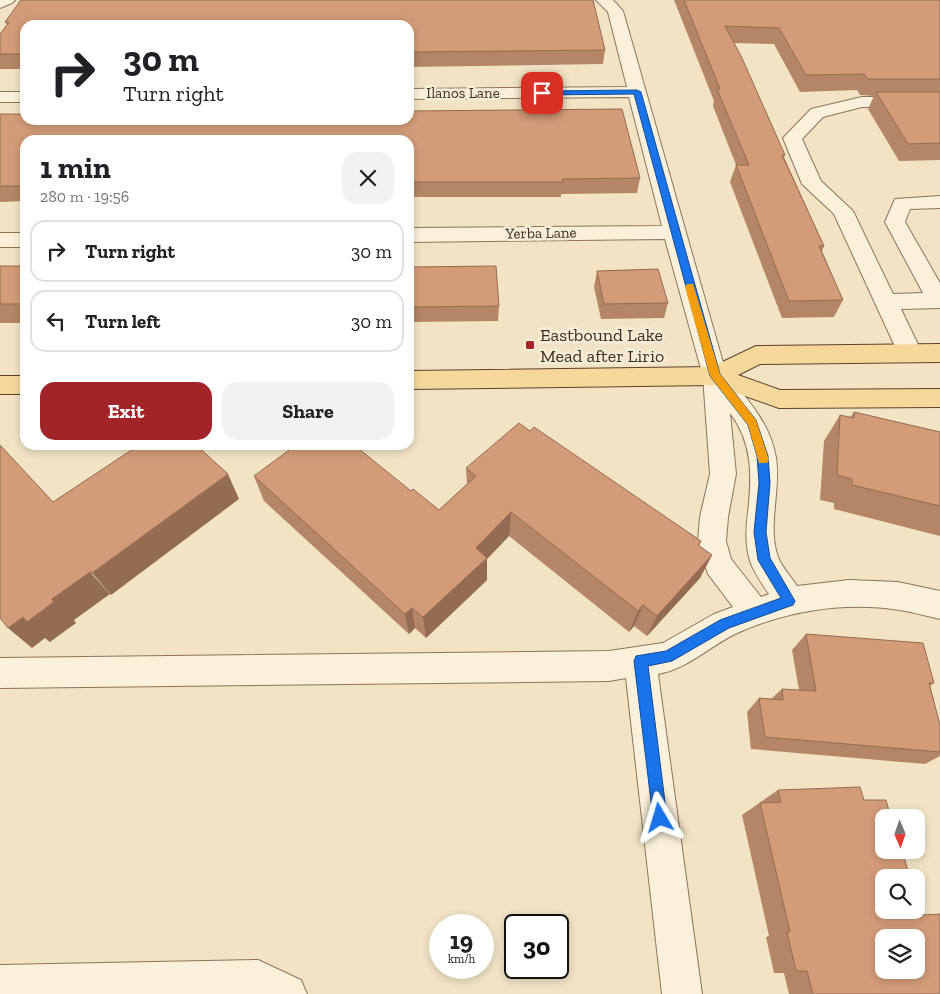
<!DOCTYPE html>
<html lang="en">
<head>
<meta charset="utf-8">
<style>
	:root { --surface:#fff; --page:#f2f2f2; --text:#202124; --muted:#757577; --line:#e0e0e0; --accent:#a32428 }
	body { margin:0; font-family:"Zilla Slab",serif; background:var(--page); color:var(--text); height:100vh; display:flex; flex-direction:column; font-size:19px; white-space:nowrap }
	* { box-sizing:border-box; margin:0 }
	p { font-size:16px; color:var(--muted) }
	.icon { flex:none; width:28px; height:28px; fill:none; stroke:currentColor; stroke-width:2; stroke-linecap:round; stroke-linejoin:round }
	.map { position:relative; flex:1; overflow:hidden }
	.sheet { position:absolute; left:20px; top:135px; width:394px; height:315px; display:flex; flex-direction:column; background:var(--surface); border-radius:15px; box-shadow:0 2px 8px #0003 }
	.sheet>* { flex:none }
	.top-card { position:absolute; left:20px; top:20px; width:394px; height:105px; border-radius:15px; box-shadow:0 2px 8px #0003; background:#fff; color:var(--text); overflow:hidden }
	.needle { width:32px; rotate:178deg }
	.fabs { position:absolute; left:875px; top:809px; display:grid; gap:10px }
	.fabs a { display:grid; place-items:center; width:50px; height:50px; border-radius:10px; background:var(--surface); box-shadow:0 2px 8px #0003; font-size:25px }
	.speed { position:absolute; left:429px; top:914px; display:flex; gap:10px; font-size:25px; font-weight:700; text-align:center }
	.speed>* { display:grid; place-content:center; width:65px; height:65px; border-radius:50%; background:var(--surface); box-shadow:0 2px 8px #0003; line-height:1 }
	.speed small { font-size:12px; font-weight:400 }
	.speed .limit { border:2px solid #111; border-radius:8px; background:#fff; color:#111 }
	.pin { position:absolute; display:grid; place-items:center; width:42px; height:42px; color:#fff; margin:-21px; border-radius:10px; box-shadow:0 2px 8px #0006 }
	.me { position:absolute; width:55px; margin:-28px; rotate:353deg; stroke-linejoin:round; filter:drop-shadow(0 0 4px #0008) }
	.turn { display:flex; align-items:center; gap:18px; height:105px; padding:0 20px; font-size:22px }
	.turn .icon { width:65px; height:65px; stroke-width:2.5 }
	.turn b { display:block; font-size:35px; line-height:42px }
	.round { display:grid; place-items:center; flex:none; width:52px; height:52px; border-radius:15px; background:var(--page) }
	.head { display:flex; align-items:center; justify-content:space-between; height:85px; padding:0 20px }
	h1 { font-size:30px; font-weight:800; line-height:38px }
	.primary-button { display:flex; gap:10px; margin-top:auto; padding:10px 20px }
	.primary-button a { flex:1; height:58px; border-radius:15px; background:var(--accent); color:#fff; font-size:20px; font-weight:800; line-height:58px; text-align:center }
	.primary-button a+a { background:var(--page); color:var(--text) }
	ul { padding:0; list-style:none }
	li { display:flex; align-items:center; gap:15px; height:62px; margin:0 10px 8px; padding:0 10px; border:2px solid var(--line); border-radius:15px }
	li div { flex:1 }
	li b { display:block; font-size:19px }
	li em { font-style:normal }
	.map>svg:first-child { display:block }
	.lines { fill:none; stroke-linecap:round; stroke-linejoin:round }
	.minor-casing { stroke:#8f7459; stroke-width:2 }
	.major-casing { stroke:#5d422e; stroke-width:2 }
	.minor { fill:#fbf0da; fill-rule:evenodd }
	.major { fill:#f7d89b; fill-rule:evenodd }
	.wall { fill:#b58567 }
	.shaded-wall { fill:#946c54 }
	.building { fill:#d39b78; stroke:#946c54; fill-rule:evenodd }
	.route { fill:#1a73e8; stroke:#114b97 }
	.slow { fill:#f59e0b }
	.poi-dot { fill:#a32428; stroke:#f8edd6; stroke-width:2 }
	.labels { text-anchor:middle; stroke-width:5; stroke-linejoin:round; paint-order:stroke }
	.far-street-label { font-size:15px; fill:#3e2d1e; stroke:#f8edd6 }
	.poi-label { font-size:18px; fill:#3e2d1e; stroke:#f8edd6; text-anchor:start }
</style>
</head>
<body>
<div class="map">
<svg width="940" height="994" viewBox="0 0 940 994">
	<rect width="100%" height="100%" fill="#f2e3c5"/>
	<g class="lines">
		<g class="minor-casing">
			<g id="minor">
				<path d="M 0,0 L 15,0 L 12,3 L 0,8 Z"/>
				<path d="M 596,0 L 613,0 L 623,11 L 726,373 C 747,399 771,424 776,458 C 781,489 767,528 778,557 C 782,567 791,577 797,586 L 849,580 L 898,582 L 940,591 L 940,619 C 926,616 913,612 899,610 C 845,601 785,611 735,634 C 709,647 687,669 658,674 L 702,994 L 662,994 L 626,678 L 609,681 L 0,688 L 0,658 L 609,651 L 663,643 L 714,614 L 733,607 L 708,574 L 698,541 L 700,517 L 710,474 L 703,376 L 665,239 L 409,242 L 409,228 L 662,226 L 629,97 L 409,99 L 409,89 L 627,87 L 608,12 ZM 730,413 C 753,443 752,476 748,512 C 746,527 745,545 750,561 C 754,573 762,584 769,594 L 761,597 L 731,559 L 726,541 L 728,517 L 736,474 Z"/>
				<rect x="0" y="92" width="25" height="10"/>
				<path d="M 862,97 L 940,97 L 940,107 L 862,107 L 823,117 L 802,139 L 821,181 L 853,211 L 893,294 L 923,293 L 885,222 L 895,199 L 940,196 L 940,208 L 910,209 L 905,222 L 940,283 L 940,308 L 901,309 L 922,353 L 918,359 L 910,362 L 902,359 L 898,353 L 834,214 L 802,184 L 783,138 L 811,109 Z"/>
				<rect x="0" y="233" width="25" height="14"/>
				<path d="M 258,960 L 301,980 L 307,994 L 0,994 L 0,965 Z"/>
			</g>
		</g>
		<g class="major-casing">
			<g id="major">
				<path d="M 940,344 L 940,362 L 760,364 L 738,375 L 780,390 L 940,389 L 940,407 L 779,408 L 714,385 L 409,389 L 409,371 L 712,367 L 756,346 Z"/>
				<rect x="0" y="376" width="25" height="18"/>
			</g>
		</g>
		<use href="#minor" class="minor"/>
		<use href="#major" class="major"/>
	</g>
	<g class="wall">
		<path d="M 21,0 L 593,0 L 605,50 L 603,64 L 409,67 L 409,25 L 25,25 L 25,69 L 0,69 L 0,34 L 7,25 L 5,22 Z"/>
		<path d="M 674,0 L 940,0 L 940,160 L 899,161 L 868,109 L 874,96 L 860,95 L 857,90 L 800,92 L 774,44 L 734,43 L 785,155 L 784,157 L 824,246 L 822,251 L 843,300 L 834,317 L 782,318 L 730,182 L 736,165 L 713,106 L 714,101 Z"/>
		<path d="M 622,109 L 640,178 L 637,193 L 561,194 L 561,197 L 409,197 L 409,140 L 25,140 L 25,201 L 0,202 L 0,114 L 25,114 L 25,120 L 409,120 L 409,111 Z"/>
		<rect x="0" y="266" width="25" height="57"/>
		<path d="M 409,267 L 499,306 L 498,321 L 409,322 Z"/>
		<path d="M 597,271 L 668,303 L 664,318 L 601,319 L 594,287 Z"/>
		<path d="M 854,412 L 940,432 L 940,536 L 834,509 L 834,503 L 820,500 L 824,441 L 840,415 L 850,418 Z"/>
		<path d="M 530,431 L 701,541 L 699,546 L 712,555 L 700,578 L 647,636 L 634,626 L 629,632 L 509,536 L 487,559 L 487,580 L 426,638 L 415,628 L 409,634 L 264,501 L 254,476 L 411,491 L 439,510 L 467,484 L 466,468 Z"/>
		<path d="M 806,634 L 934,683 L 930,686 L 940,725 L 940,756 L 925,764 L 751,749 L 747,712 L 759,698 L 771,699 L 782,689 L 799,690 L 792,650 Z"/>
		<path d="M 778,790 L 864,800 L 940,994 L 789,994 L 784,973 L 774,973 L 766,937 L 769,936 L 742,815 Z"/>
	</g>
	<g class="shaded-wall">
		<path d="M 228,474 L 239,499 L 111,595 L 92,573 Z"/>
		<path d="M 511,512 L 509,536 L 487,559 L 487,580 L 426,638 L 423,617 L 476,548 Z"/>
		<path d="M 712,555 L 700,578 L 647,636 L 657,616 Z"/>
		<path d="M 90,572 L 110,594 L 74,620 L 76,623 L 50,642 L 45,638 L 32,648 L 8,628 L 23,617 L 52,599 Z"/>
		<path d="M 643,605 L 634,626 L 629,632 L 638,611 Z"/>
		<path d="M 412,608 L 415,628 L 409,634 L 405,614 Z"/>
	</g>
	<g class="building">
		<path d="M 21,0 L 593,0 L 605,50 L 409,52 L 409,25 L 25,25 L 25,54 L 0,54 L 0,34 L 9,22 L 5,22 Z"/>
		<path d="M 684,0 L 940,0 L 940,79 L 868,79 L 864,74 L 806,75 L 779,28 L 725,26 L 742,58 L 785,155 L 782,155 L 824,246 L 819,246 L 843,300 L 789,301 L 736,165 L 749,165 L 717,89 L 720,89 Z"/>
		<path d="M 876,92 L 940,92 L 940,143 L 908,144 Z"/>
		<path d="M 622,109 L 640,178 L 562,179 L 563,182 L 409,182 L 409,140 L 25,140 L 25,186 L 0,186 L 0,114 L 25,114 L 25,120 L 409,120 L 409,111 Z"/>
		<rect x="0" y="266" width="25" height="38"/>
		<path d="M 496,266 L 499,306 L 409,307 L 409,267 Z"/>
		<path d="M 658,269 L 668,303 L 604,304 L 597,271 Z"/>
		<path d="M 854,412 L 940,432 L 940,506 L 852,485 L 852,479 L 837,475 L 840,415 L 854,418 Z"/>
		<path d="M 519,423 L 530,431 L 534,427 L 701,541 L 698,545 L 712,555 L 657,616 L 643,605 L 638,611 L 511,512 L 476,548 L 487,558 L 423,617 L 412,608 L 405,614 L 254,476 L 296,445 L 354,445 L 411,491 L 413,489 L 439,510 L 476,476 L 466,468 Z"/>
		<path d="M 0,445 L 53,502 L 139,445 L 196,445 L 228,474 L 92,573 L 90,572 L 52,599 L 54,602 L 27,622 L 23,617 L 8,628 L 0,618 Z"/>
		<path d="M 806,634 L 923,643 L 934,683 L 929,683 L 940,725 L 940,752 L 765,737 L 759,698 L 783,700 L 782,689 L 816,691 Z"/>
		<path d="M 860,787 L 864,800 L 886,800 L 891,818 L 884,818 L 884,850 L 902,850 L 910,878 L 884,878 L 884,910 L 916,910 L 916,896 L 922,915 L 940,914 L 940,994 L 813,994 L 807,971 L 796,971 L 787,932 L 790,932 L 760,803 L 781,802 L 778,790 ZM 884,938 L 916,938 L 916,970 L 884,970 Z"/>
	</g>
	<path class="route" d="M 637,90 L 641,92 L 720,374 L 756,420 L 768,456 L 770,483 L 766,532 L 770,558 L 795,601 L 793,605 L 729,628 L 672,661 L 648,666 L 667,818 L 665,823 L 660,825 L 655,823 L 653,818 L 634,661 L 636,656 L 666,651 L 720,620 L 781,598 L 758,560 L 754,532 L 759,483 L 757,456 L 748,425 L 710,376 L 634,94 L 542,95 L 539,93 L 542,91 Z"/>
	<path class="slow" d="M 687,284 L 693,284 L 694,287 L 720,374 L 756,420 L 769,460 L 767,463 L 759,463 L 748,425 L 710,376 L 685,287 Z"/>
	<rect class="poi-dot" x="525" y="340" width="10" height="10" rx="2.5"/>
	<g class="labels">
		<g class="far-street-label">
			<text x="463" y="98">Ilanos Lane</text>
			<text transform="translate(541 233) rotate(-1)" y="5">Yerba Lane</text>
		</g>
		<g class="poi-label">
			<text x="540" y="341">Eastbound Lake<tspan x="540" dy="21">Mead after Lirio</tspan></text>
		</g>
	</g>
</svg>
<div class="fabs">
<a><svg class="needle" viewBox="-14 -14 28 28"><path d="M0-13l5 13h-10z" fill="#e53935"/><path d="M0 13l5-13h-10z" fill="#757577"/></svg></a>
<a><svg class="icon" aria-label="search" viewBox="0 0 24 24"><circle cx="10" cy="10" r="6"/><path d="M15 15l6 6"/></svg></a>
<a><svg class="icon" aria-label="layers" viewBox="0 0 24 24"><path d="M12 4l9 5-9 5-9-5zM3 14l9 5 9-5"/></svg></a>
</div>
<div class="speed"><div>19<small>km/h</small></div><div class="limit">30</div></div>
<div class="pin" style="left:542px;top:93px;background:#d93025"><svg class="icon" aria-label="arrive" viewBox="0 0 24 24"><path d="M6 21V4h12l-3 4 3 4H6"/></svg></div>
<svg class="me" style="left:660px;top:818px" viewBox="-20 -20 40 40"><path d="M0-17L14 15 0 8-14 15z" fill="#1a73e8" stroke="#fff" stroke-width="4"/></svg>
<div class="top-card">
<div class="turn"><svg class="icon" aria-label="right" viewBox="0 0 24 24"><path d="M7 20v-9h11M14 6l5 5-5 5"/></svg><div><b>30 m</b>Turn right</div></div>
</div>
<section class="sheet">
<div class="head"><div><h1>1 min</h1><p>280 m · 19:56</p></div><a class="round"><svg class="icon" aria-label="close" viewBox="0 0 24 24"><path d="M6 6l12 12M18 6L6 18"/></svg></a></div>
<ul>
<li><svg class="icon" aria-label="right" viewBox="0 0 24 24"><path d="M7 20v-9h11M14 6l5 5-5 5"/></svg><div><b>Turn right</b></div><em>30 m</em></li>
<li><svg class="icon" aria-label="left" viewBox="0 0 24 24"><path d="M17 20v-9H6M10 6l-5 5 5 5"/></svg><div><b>Turn left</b></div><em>30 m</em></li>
</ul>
<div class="primary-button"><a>Exit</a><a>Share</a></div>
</section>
</div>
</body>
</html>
